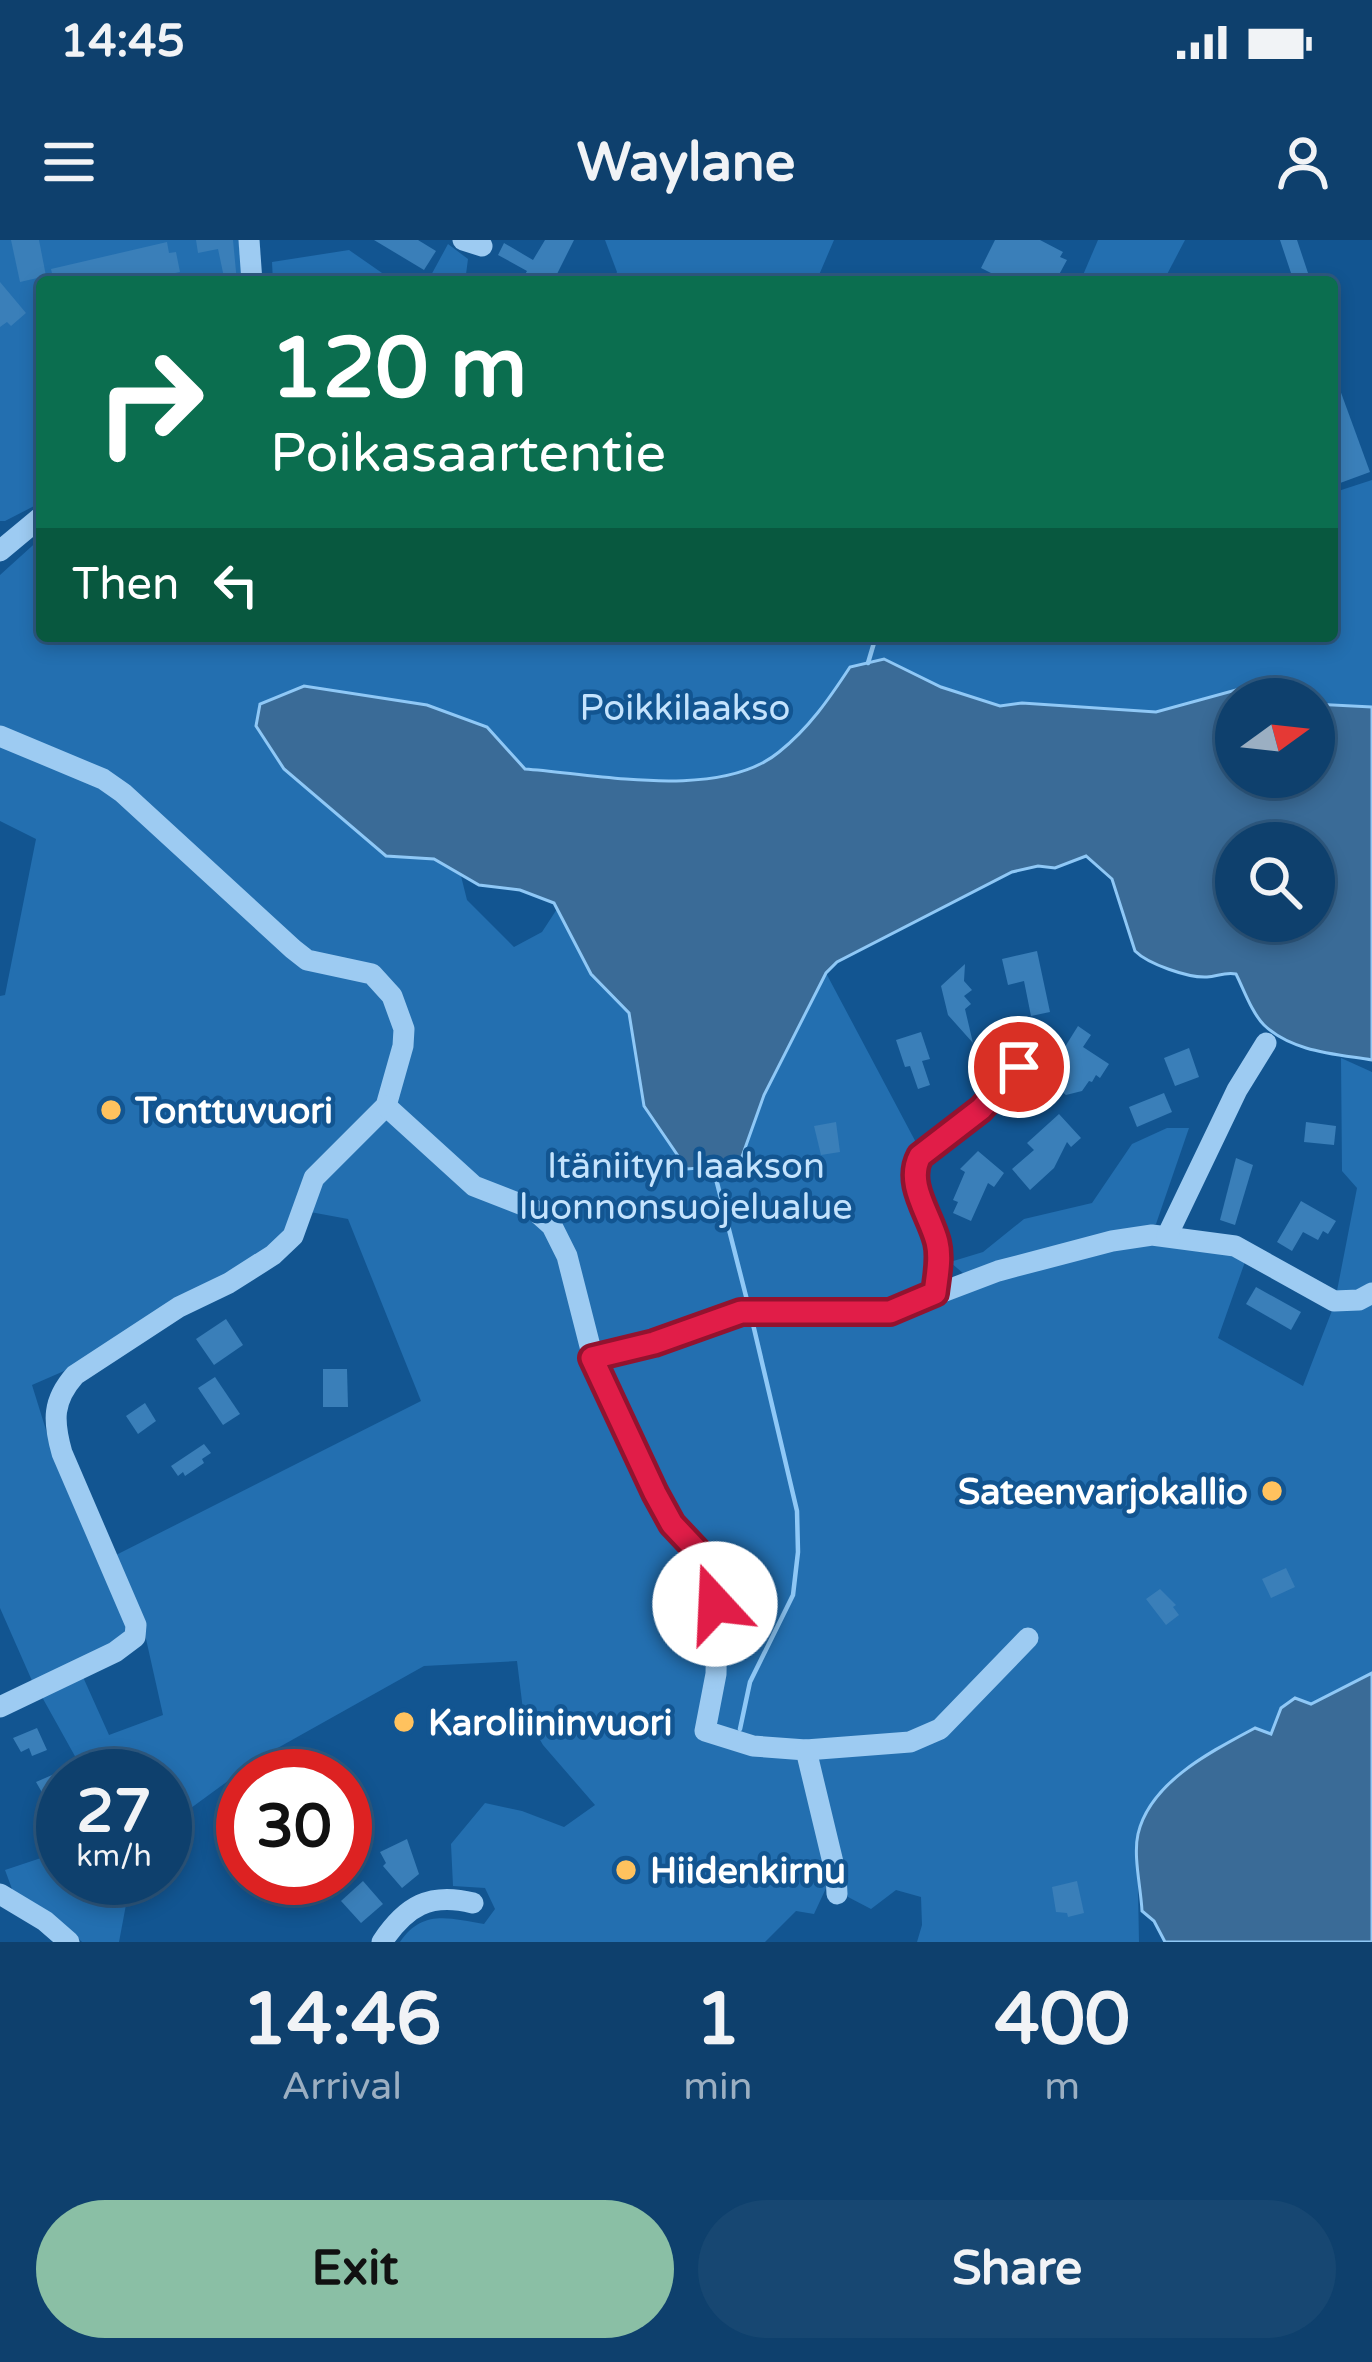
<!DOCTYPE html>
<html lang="en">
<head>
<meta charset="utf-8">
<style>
	:root { --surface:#0e406d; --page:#174772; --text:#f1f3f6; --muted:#9bafc2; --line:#2e5980; --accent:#8abfa5 }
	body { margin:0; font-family:"Varela Round",sans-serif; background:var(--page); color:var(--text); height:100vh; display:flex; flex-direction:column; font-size:45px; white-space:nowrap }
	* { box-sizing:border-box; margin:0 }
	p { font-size:39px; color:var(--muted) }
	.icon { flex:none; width:66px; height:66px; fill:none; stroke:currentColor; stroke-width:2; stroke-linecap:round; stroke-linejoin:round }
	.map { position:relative; height:1702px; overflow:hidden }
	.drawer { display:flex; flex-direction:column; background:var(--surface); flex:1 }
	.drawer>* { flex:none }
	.guide { position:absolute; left:36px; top:36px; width:1302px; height:366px; border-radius:12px; box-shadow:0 6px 18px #0003,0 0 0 3px var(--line); background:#0b6e4f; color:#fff; overflow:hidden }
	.needle { width:78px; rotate:75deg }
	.fabs { position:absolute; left:1215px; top:438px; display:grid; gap:24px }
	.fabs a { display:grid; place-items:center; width:120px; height:120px; border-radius:50%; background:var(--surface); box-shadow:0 6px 18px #0003,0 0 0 3px var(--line); font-size:60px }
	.speed { position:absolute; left:36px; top:1509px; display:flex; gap:24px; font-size:60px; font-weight:700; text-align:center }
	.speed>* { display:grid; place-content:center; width:156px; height:156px; border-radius:50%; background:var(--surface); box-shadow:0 6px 18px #0003,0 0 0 3px var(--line); line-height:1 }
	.speed small { font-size:30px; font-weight:400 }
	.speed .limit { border:18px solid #d22; background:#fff; color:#111 }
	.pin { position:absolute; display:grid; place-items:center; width:102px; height:102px; color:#fff; margin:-51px; border:6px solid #fff; border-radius:50%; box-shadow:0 3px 12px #0007 }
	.me { position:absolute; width:132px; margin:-66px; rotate:340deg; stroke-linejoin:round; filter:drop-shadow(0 0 9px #0008) }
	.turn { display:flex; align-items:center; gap:42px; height:252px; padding:0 36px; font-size:54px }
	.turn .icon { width:156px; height:156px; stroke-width:2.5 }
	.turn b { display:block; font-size:84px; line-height:102px }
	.then { display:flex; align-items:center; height:114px; padding:0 36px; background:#0003; gap:24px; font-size:45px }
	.eta { display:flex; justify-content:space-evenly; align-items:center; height:204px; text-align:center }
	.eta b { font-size:72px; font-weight:800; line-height:84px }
	.primary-button { display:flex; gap:24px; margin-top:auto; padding:24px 36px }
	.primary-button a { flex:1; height:138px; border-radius:72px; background:var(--accent); color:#111; font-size:48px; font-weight:800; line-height:138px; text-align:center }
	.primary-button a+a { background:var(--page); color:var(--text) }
	.status { display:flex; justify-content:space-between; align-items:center; height:84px; padding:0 60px; background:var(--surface); direction:ltr }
	.status svg { height:33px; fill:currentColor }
	header { display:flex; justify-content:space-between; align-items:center; height:156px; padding:0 36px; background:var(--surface); font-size:54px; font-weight:800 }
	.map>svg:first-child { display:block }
	.green { fill:#236fb0 }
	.water { fill:#3a6b97; stroke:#8fc8f6; stroke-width:3; fill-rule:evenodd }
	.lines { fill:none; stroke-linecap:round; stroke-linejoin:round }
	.stream { stroke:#8fc8f6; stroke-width:4.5 }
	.building { fill:#3a7fb9 }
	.minor { stroke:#9dcbf2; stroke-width:21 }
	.route-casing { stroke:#92132f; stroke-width:30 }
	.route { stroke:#e11d48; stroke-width:21 }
	.poi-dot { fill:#ffc25e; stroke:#125591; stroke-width:4.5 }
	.labels { text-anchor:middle; stroke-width:9; stroke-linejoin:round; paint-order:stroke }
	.park-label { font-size:36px; fill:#c4e3fd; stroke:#125591 }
	.poi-label { font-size:36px; font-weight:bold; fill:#fff; stroke:#125591; text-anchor:start }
</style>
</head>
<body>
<div class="status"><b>14:45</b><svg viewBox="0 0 49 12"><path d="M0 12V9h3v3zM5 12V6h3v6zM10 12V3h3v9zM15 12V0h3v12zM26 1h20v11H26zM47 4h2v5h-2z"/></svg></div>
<header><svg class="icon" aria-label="menu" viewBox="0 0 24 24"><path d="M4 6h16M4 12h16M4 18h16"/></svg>Waylane<svg class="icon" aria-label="person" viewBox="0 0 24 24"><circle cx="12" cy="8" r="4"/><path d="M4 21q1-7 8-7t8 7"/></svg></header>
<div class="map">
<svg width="1372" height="1702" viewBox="0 0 1372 1702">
	<rect width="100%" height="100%" fill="#125591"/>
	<g class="green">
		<path d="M 0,0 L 242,0 L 244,42 L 42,42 L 42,262 L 5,281 L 0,281 Z"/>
		<path d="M 605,0 L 834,0 L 816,42 L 613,42 L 617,32 Z"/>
		<path d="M 1098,0 L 1185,0 L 1163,42 L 1080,42 Z"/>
		<path d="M 448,4 L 468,19 L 465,42 L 423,42 L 429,39 Z"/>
		<path d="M 349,10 L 395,42 L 273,42 L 272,22 Z"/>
		<path d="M 1372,240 L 1372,467 L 1314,464 L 1314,459 L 1236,450 L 1156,472 L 1022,463 L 1000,466 L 941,447 L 850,427 C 829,459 809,488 779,512 C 719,561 596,534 524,529 L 487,487 L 427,465 L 305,446 L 386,616 L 434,619 L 461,636 L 467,660 L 514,707 L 542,692 L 557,669 L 554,663 L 775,833 L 826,733 L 920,910 L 934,1008 L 928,1044 C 946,1043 965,1044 983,1041 C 1061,1028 1172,979 1246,1019 L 1218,1098 L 1303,1146 L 1333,1068 L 1372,1061 L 1372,1433 L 1311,1464 L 1281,1468 L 1271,1494 L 1153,1563 L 1137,1596 L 1139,1702 L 917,1702 L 922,1685 L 921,1657 L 896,1650 L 871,1669 L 827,1646 L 814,1674 L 796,1671 L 765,1702 L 400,1702 C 422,1669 449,1678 484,1684 L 495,1669 L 485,1648 L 453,1646 L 451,1604 L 485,1563 L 522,1571 L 564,1587 L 595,1565 L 543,1505 L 523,1470 L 517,1421 L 424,1426 L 258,1519 L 165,1587 L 165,1536 L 86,1536 L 42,1457 L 83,1437 L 109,1495 L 163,1475 L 142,1381 L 116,1315 L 421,1161 L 348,979 L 294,969 L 286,993 L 269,1007 L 71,1128 L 32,1145 L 55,1219 L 128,1387 L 126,1397 L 33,1443 L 0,1368 L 0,756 L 5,755 L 36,599 L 0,581 L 0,335 L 42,297 L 42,396 L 1332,396 L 1332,253 Z"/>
		<path d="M 1341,818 L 1372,832 L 1372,1048 L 1336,1056 L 1357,948 L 1342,931 Z"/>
		<path d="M 1167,888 L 1189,888 L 1156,984 L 964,1034 L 950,1022 L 983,1012 L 1024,979 L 1092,963 L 1132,904 Z"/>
		<path d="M 63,1589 L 63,1638 L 131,1638 L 119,1702 L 82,1702 L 62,1683 L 15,1657 L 5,1630 L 47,1616 Z"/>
	</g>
	<g class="water">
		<path d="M 884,419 L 941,447 L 1000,466 L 1022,463 L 1156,472 L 1236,450 L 1271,451 L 1297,459 L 1236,459 L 1236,537 L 1314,537 L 1314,464 L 1372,467 L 1372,820 C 1336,814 1292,812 1264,785 C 1252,773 1244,750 1236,734 C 1225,732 1218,736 1207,737 C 1188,738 1148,724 1135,711 L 1112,639 L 1086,616 L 1055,628 L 1038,626 L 1012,632 L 837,722 L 826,733 L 764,855 L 739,925 L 687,929 L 644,866 L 629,773 L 591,734 L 554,663 L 520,650 L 479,645 L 434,619 L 386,616 L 284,529 L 256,486 L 260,464 L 304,446 L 427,465 L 487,487 L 525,529 C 596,534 720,561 779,512 C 809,488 829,459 850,427 ZM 1236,603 L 1314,603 L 1314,681 L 1236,681 Z"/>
		<path d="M 1372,1433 L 1372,1702 L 1165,1702 L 1154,1681 L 1142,1671 C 1141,1648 1133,1616 1138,1594 C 1150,1542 1212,1511 1255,1488 L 1271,1494 L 1281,1468 L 1295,1458 L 1311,1464 Z"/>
	</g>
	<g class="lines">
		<g class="stream">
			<path d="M 868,423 L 876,396"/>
			<path d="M 713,927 L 748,1064"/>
			<path d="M 740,1489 L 750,1442 L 793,1355 L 798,1312 L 797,1271 L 752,1080"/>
		</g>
	</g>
	<g class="building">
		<path d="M 11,0 L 39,0 L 46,36 L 20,42 Z"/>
		<path d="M 196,0 L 233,0 L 237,42 L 225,42 L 218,9 L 198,13 Z"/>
		<path d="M 374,0 L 418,0 L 436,11 L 424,30 Z"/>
		<path d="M 545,0 L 574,0 L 553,42 L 531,42 L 523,38 L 527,31 L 498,15 L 504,3 L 533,20 Z"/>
		<path d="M 995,0 L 1040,0 L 1063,12 L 1060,17 L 1067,20 L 1055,42 L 1009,42 L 981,28 Z"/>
		<path d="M 1280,0 L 1297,0 L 1311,42 L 1294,42 Z"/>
		<path d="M 167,2 L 169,13 L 176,12 L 180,32 L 134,42 L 54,42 L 51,29 Z"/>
		<path d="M 0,42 L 26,73 L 11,86 L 7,82 L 0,87 Z"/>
		<path d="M 1332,128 L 1370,232 L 1332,246 Z"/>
		<path d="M 1037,711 L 1050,772 L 1031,776 L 1024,741 L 1008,745 L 1002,719 Z"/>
		<path d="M 965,724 L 964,741 L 972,750 L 964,756 L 971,764 L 965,769 L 973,803 L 948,775 L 941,746 Z"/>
		<path d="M 1078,786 L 1091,795 L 1083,807 L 1109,824 L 1100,838 L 1096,835 L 1092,842 L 1089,841 L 1082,851 L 1066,855 L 1050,843 L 1048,834 Z"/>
		<path d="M 921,792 L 930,819 L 922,821 L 930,845 L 918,849 L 910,826 L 905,827 L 896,800 Z"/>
		<path d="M 1189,808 L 1199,837 L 1175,846 L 1164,818 Z"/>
		<path d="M 1164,853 L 1172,872 L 1137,887 L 1129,867 Z"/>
		<path d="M 1059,874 L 1081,898 L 1071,907 L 1067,902 L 1054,928 L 1030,950 L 1012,929 L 1034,910 L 1027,903 Z"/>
		<path d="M 836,882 L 840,912 L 821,915 L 814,886 Z"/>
		<path d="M 1306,882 L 1336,886 L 1334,905 L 1304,902 Z"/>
		<path d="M 978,911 L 1004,933 L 994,947 L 988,943 L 971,981 L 953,973 L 958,962 L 953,960 L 965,932 L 960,929 Z"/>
		<path d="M 1236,918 L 1253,925 L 1235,985 L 1220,980 Z"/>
		<path d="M 1301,961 L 1336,981 L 1328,994 L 1323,991 L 1318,1000 L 1303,992 L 1292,1011 L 1277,1002 Z"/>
		<path d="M 1256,1047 L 1301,1072 L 1291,1090 L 1246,1064 Z"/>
		<path d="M 226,1079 L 243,1105 L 214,1125 L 196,1099 Z"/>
		<path d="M 323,1129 L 347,1129 L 348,1167 L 323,1167 Z"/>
		<path d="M 215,1137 L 240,1174 L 223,1185 L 198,1148 Z"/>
		<path d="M 145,1163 L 156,1181 L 138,1194 L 126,1176 Z"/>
		<path d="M 204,1204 L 211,1213 L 202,1219 L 204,1223 L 185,1236 L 183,1232 L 178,1236 L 171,1226 Z"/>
		<path d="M 1286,1328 L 1295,1347 L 1271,1358 L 1262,1339 Z"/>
		<path d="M 1160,1349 L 1176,1365 L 1173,1367 L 1179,1375 L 1166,1385 L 1146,1359 Z"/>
		<path d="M 37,1488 L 47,1510 L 32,1516 L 29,1508 L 21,1512 L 13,1498 Z"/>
		<path d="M 59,1532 L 63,1540 L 63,1579 L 52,1553 L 44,1556 L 36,1542 Z"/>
		<path d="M 407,1599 L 419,1634 L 402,1648 L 383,1626 L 386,1623 L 380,1612 Z"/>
		<path d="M 363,1641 L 383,1664 L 361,1683 L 341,1661 Z"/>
		<path d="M 1077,1641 L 1084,1673 L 1068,1677 L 1067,1673 L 1056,1672 L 1052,1647 Z"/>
	</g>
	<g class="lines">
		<g class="minor">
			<path d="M 249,0 L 252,42"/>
			<path d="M 463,0 L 482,6"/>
			<path d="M 0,311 L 42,276"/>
			<path d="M 0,496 L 103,539 L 123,553 L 293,709 L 307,720 L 372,734 L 392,756 L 404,789 L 403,806 L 386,866 L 314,938 L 293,996 L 273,1015 L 229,1043 L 179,1067 L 75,1135 C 52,1161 53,1181 62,1213 L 136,1385 L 135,1397 L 115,1412 L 0,1467"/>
			<path d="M 386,866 L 474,946 L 533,969 L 552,986 L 567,1016 L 593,1118 L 654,1103 L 741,1072 L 890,1072 L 998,1031 L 1112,1001 L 1152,995 L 1235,1006 L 1334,1061 L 1359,1060 L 1372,1053"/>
			<path d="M 1167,996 L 1237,850 L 1266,803"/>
			<path d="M 935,1053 C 937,1036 941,1018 937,1002 C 930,974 905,943 920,916 L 981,869 L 1019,827"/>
			<path d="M 593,1118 L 655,1253 L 672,1284 L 704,1318 L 717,1377 L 716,1434 L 705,1491 L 753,1506 L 806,1510 L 836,1635 L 837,1654"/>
			<path d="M 806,1510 L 910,1502 L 940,1489 L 1028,1398"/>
			<path d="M 0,1654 L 45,1681 L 69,1702"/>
			<path d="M 382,1702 C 406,1666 430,1652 473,1663"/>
		</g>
	</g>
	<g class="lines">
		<g class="route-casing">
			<path id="route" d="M 715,1364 L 704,1318 L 672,1284 L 655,1253 L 592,1118 L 654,1103 L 741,1072 L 890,1072 L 935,1053 C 937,1036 941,1018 937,1002 C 930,974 905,944 920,916 L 981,869 L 1019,827"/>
		</g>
		<use href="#route" class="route"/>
	</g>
	<g class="poi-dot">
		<circle cx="111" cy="870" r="12"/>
		<circle cx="1272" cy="1251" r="12"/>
		<circle cx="404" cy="1482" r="12"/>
		<circle cx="626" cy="1630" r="12"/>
	</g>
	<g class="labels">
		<g class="park-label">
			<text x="685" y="480">Poikkilaakso</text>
			<text x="686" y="938">Itäniityn laakson<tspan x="686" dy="41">luonnonsuojelualue</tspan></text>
		</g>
		<g class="poi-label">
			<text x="135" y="883">Tonttuvuori</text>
			<text x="1248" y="1264" text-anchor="end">Sateenvarjokallio</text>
			<text x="428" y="1495">Karoliininvuori</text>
			<text x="650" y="1643">Hiidenkirnu</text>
		</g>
	</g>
</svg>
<div class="fabs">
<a><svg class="needle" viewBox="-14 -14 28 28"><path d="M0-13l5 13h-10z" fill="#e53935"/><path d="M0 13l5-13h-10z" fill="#9bafc2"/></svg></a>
<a><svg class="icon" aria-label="search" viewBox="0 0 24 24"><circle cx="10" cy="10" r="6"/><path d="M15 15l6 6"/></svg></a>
</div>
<div class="speed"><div>27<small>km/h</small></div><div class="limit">30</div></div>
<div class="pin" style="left:1019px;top:827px;background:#d93025"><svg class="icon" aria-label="arrive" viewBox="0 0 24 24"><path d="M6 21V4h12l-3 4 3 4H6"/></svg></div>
<svg class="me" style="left:715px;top:1364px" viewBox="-20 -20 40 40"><circle r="19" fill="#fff"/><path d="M0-13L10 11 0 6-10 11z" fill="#e11d48"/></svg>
<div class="guide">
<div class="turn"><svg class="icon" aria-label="right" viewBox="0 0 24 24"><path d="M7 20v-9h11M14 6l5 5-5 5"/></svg><div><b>120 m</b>Poikasaartentie</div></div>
<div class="then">Then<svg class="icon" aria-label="left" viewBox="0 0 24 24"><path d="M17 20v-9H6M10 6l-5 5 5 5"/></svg></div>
</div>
</div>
<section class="drawer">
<div class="eta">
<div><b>14:46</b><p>Arrival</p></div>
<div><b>1</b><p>min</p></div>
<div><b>400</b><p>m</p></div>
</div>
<div class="primary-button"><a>Exit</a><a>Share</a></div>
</section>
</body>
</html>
